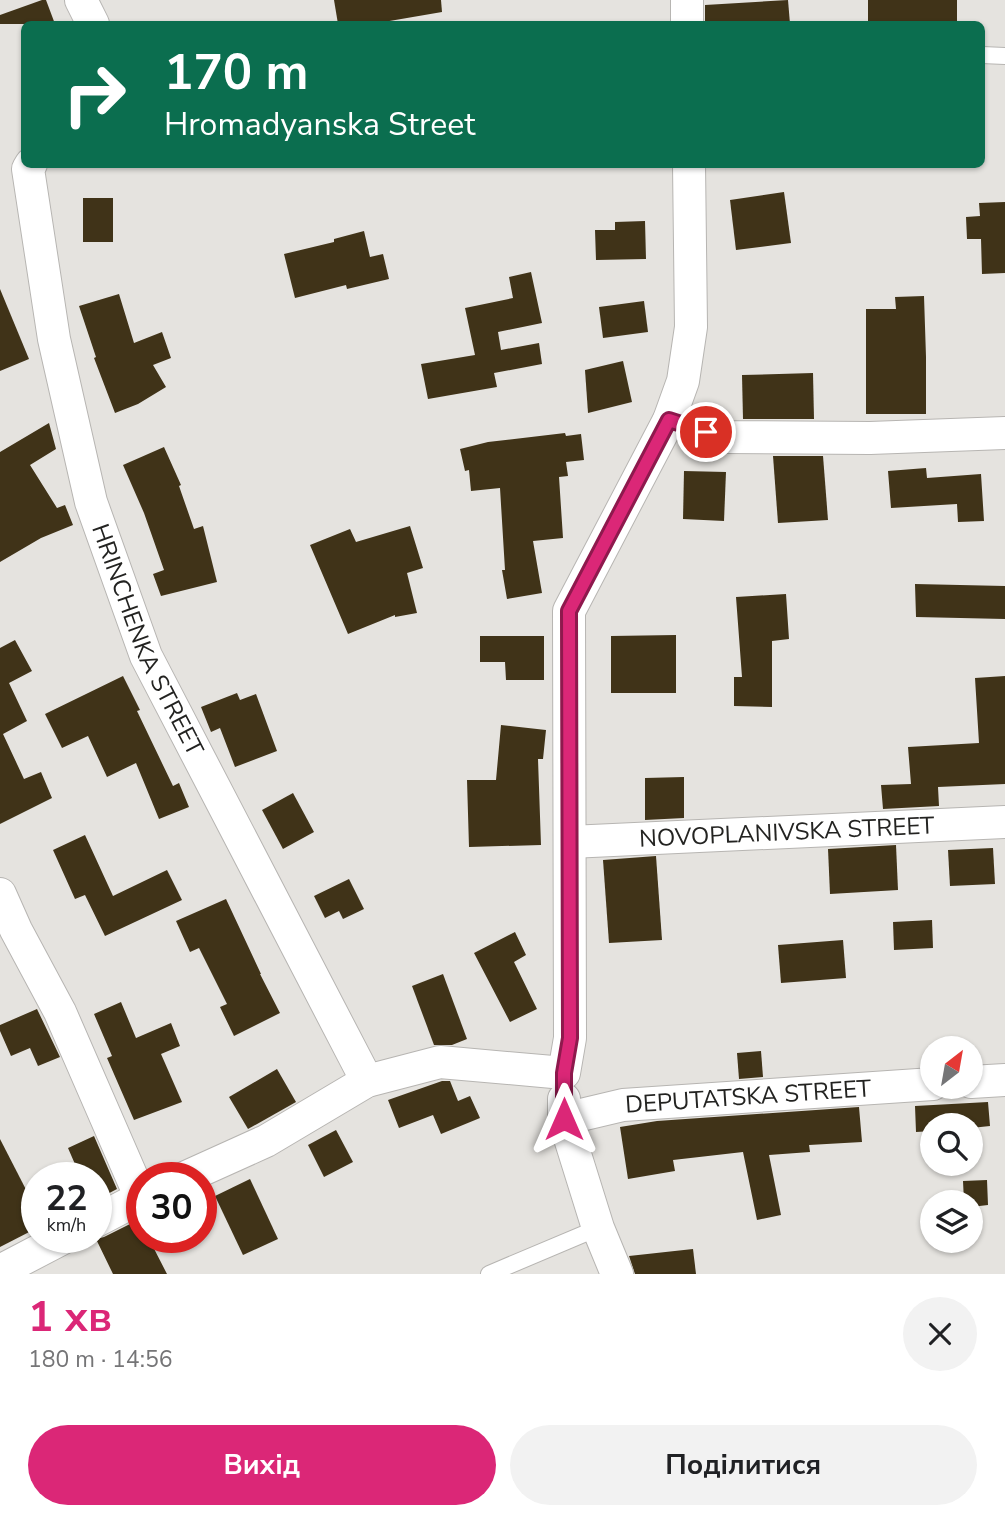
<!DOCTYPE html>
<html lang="uk">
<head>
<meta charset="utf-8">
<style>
	:root { --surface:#fff; --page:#f2f2f2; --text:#202124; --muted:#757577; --accent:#db2777 }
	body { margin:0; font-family:"Nunito Sans",sans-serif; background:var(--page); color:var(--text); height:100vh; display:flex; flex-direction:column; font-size:26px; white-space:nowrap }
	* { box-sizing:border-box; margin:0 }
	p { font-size:23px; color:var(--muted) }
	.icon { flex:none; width:38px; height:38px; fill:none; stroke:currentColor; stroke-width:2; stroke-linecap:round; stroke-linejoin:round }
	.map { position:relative; height:1274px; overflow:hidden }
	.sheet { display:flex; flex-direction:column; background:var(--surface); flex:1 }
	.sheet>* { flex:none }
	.top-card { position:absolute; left:21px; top:21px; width:964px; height:147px; border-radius:10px; box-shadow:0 2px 5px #0004; background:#0b6e4f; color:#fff; overflow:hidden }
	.needle { width:46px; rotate:31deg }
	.tools { position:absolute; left:920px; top:1036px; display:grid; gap:14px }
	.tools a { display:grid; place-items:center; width:63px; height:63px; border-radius:50%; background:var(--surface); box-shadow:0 2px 5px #0004; font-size:35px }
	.speed { position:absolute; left:21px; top:1162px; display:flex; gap:14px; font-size:35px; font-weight:700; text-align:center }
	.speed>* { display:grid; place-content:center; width:91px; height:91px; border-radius:50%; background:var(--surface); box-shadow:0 2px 5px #0004; line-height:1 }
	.speed small { font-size:18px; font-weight:400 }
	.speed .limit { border:10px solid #d22; background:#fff; color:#111 }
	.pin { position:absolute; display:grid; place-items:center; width:60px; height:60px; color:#fff; margin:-30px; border:4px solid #fff; border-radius:50%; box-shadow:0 2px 7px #0007 }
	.me { position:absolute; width:77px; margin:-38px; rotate:0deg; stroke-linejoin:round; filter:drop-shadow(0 0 5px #0008) }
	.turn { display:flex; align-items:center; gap:24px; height:147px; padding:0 28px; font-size:32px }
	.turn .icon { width:91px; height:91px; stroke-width:2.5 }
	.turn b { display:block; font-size:49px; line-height:60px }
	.round { display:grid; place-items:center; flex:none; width:74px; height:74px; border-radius:37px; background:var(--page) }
	.headline { display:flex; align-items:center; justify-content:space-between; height:119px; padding:0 28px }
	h1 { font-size:42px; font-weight:700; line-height:52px; color:var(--accent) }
	.cta { display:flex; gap:14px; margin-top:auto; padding:14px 28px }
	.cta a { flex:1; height:80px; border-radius:42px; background:var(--accent); color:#fff; font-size:28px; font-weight:700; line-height:80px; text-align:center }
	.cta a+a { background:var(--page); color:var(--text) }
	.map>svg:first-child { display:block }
	.building { fill:#403318 }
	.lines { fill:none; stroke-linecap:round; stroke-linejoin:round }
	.lane-casing { stroke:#b7b5b2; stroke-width:18 }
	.street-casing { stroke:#b7b5b2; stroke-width:34 }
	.lane { stroke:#fff; stroke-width:16 }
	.street { stroke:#fff; stroke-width:32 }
	.route-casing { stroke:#8e194d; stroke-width:18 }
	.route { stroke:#db2777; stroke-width:12 }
	.labels { text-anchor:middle; stroke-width:7; stroke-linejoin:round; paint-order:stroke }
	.street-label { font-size:24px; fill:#232321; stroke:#fff }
</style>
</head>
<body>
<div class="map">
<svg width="1005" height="1274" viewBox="0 0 1005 1274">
	<rect width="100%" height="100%" fill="#e5e3df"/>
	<g class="building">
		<path d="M 42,0 L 46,0 L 55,24 L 0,24 L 0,15 Z"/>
		<path d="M 334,0 L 441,0 L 442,12 L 372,24 L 338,24 Z"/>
		<path d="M 788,0 L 790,24 L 705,24 L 705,5 Z"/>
		<rect x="868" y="0" width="89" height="24"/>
		<path d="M 784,192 L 791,243 L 736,250 L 730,200 Z"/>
		<rect x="83" y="198" width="30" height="44"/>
		<path d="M 1005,202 L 1005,273 L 982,274 L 981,239 L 967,239 L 966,217 L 980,216 L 979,203 Z"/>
		<path d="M 645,221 L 646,259 L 596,260 L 595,230 L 615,230 L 615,222 Z"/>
		<path d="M 364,231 L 370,257 L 383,254 L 389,279 L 347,289 L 346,285 L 295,298 L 284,254 L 334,242 L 334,239 Z"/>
		<path d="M 531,272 L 542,323 L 498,332 L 501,350 L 539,343 L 542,364 L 494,373 L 497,387 L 428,399 L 421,364 L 475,355 L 465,308 L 513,298 L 509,277 Z"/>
		<path d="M 0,289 L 29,359 L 0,371 Z"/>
		<path d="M 119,294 L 134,343 L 162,332 L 171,358 L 153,365 L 166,387 L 138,404 L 115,413 L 94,358 L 96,357 L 79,306 Z"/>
		<path d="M 924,296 L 926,357 L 926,414 L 866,414 L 866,309 L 896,309 L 895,297 Z"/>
		<path d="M 644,301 L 648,332 L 603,338 L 599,307 Z"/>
		<path d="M 623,361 L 632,402 L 588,413 L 585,370 Z"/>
		<path d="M 813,373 L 814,419 L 743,419 L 742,375 Z"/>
		<path d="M 49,423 L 56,449 L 30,465 L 57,508 L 65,505 L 73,525 L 41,538 L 0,562 L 0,452 Z"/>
		<path d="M 565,433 L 566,436 L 581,434 L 584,460 L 566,462 L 568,476 L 559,477 L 563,538 L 533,541 L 542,593 L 507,599 L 502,570 L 505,570 L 500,488 L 471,491 L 469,470 L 465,471 L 460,449 L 488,442 Z"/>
		<path d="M 164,447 L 181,485 L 179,486 L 194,529 L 203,526 L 217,582 L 161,596 L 153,574 L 164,570 L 144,513 L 123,465 Z"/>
		<path d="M 773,456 L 823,456 L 828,520 L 778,523 Z"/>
		<path d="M 926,468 L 927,478 L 981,474 L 984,521 L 958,522 L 957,504 L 891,508 L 888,471 Z"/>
		<path d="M 684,471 L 726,472 L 724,521 L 683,519 Z"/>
		<path d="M 410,526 L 423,568 L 407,573 L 417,613 L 395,617 L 395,615 L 348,634 L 310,545 L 350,529 L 356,542 Z"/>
		<path d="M 915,584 L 1005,586 L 1005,619 L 916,617 Z"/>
		<path d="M 786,594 L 789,639 L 772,641 L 772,707 L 734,706 L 734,677 L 742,677 L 736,597 Z"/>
		<path d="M 676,635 L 676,693 L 611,693 L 611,636 Z"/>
		<path d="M 480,636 L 544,636 L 544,680 L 506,680 L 505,662 L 480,662 Z"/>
		<path d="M 15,640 L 32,671 L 9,683 L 27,721 L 3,734 L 24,779 L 41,772 L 52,798 L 0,824 L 0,648 Z"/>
		<path d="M 123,676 L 140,710 L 137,711 L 173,786 L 179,783 L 189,807 L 159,819 L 136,763 L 107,777 L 88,736 L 62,748 L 45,714 Z"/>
		<path d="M 1005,676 L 1005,784 L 938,787 L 939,806 L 883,809 L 881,785 L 911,784 L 908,747 L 979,743 L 975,678 Z"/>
		<path d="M 237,693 L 240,700 L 256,694 L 277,751 L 235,767 L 220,728 L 211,732 L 201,707 Z"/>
		<path d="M 501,725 L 546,730 L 543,759 L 538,759 L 541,845 L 469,847 L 467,780 L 496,780 Z"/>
		<path d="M 684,777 L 684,818 L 645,820 L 645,778 Z"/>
		<path d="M 293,793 L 314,832 L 283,849 L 262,810 Z"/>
		<path d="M 85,835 L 113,896 L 167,870 L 182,900 L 105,936 L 85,895 L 75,899 L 53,850 Z"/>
		<path d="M 896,845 L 898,890 L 830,894 L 828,849 Z"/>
		<path d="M 993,848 L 995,884 L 950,886 L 948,850 Z"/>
		<path d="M 656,856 L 662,940 L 609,943 L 603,860 Z"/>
		<path d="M 349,879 L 364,909 L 343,919 L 339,911 L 325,918 L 314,896 Z"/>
		<path d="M 226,899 L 261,974 L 260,974 L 280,1013 L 234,1036 L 220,1007 L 227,1004 L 199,948 L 190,952 L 176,921 Z"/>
		<path d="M 932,920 L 933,948 L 894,950 L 893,922 Z"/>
		<path d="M 515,932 L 526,955 L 514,962 L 537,1009 L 510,1022 L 474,953 Z"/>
		<path d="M 843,940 L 846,978 L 781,983 L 778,945 Z"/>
		<path d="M 443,974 L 467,1039 L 452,1045 L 434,1045 L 412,986 Z"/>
		<path d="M 121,1002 L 136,1038 L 171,1023 L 180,1046 L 161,1054 L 182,1102 L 134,1120 L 107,1058 L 112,1056 L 94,1014 Z"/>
		<path d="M 37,1009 L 60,1057 L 38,1066 L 30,1048 L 11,1056 L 0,1031 L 0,1025 Z"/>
		<path d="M 761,1051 L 763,1077 L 739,1079 L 737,1053 Z"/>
		<path d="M 277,1069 L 296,1102 L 248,1129 L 229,1097 Z"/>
		<path d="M 442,1081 L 450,1081 L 458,1101 L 470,1096 L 480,1118 L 441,1134 L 433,1115 L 399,1128 L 388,1100 Z"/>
		<path d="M 988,1102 L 990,1126 L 971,1128 L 971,1125 L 933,1125 L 933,1131 L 916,1132 L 915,1106 Z"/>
		<path d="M 859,1107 L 862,1142 L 809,1145 L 810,1152 L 769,1155 L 781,1215 L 757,1220 L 743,1152 L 673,1160 L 675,1171 L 628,1179 L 620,1127 L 657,1121 Z"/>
		<path d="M 336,1130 L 353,1162 L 324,1177 L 308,1145 Z"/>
		<path d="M 94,1136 L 117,1189 L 96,1200 L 96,1178 L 81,1178 L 68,1148 Z"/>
		<path d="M 0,1139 L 37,1211 L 37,1228 L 0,1247 Z"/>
		<path d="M 250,1179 L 278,1239 L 243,1255 L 215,1196 Z"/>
		<path d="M 987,1180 L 988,1205 L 971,1207 L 971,1202 L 964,1202 L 963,1181 Z"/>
		<path d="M 140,1221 L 142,1225 L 142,1237 L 148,1237 L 167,1274 L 113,1274 L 96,1239 L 104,1237 L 134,1222 L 135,1223 Z"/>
		<path d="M 693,1249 L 696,1274 L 635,1274 L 629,1256 Z"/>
	</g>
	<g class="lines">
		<g class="lane-casing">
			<g id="lane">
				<path d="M 982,55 L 1005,56"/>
				<path d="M 489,1274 L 598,1228"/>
			</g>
		</g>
		<g class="street-casing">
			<g id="street">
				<path d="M 81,0 L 93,24"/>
				<path d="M 687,0 L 687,24"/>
				<path id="s1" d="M 31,164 L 28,169 L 54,339 L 91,502 L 146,656 L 367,1081"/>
				<path d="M 669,420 L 724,437 L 870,438 L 1005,433"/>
				<path id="s2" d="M 570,842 L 1005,822"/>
				<path d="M 0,894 L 16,930 L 60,1012 L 141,1198"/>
				<path d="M 971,1082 L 1005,1080"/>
				<path d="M 564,1099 L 564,1119 L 598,1228 L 617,1274"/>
				<path id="s3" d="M 564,1119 L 623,1105 L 933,1084"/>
				<path d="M 184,1178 L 266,1141 L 367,1081 L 440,1062 L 564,1073 L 570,1038 L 569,611 L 669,420 L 683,381 L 691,327 L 689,164"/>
				<path d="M 96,1221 L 142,1197"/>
				<path d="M 0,1271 L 65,1237"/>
			</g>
		</g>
		<use href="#lane" class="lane"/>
		<use href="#street" class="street"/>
	</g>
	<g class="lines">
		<g class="route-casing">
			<path id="route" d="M 564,1119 L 564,1073 L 570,1038 L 569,611 L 669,420 L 706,432"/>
		</g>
		<use href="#route" class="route"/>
	</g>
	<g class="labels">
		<g class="street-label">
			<text dy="8" stroke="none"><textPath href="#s1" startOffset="494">HRINCHENKA STREET</textPath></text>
			<text dy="8" stroke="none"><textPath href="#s2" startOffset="217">NOVOPLANIVSKA STREET</textPath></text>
			<text dy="8" stroke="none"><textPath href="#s3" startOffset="186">DEPUTATSKA STREET</textPath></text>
		</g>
	</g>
</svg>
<div class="tools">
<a><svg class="needle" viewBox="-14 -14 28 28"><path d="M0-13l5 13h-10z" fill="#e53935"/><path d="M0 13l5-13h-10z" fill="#757577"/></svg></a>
<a><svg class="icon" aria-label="search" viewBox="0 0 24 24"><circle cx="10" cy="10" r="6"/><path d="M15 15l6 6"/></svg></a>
<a><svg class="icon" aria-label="layers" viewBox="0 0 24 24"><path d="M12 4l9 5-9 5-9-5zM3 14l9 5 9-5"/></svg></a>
</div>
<div class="speed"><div>22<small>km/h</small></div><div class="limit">30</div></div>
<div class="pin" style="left:706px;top:432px;background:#d93025"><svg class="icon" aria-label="arrive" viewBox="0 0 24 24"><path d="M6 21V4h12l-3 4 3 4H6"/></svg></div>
<svg class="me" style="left:564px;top:1119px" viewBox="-20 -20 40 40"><path d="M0-17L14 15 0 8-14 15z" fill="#db2777" stroke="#fff" stroke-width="4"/></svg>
<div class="top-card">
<div class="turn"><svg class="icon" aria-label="right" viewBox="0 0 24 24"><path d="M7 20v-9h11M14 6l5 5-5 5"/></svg><div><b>170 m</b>Hromadyanska Street</div></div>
</div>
</div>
<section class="sheet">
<div class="headline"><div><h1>1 хв</h1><p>180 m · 14:56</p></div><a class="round"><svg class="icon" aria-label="close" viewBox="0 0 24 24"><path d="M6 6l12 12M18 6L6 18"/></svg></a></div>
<div class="cta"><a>Вихід</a><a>Поділитися</a></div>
</section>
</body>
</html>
